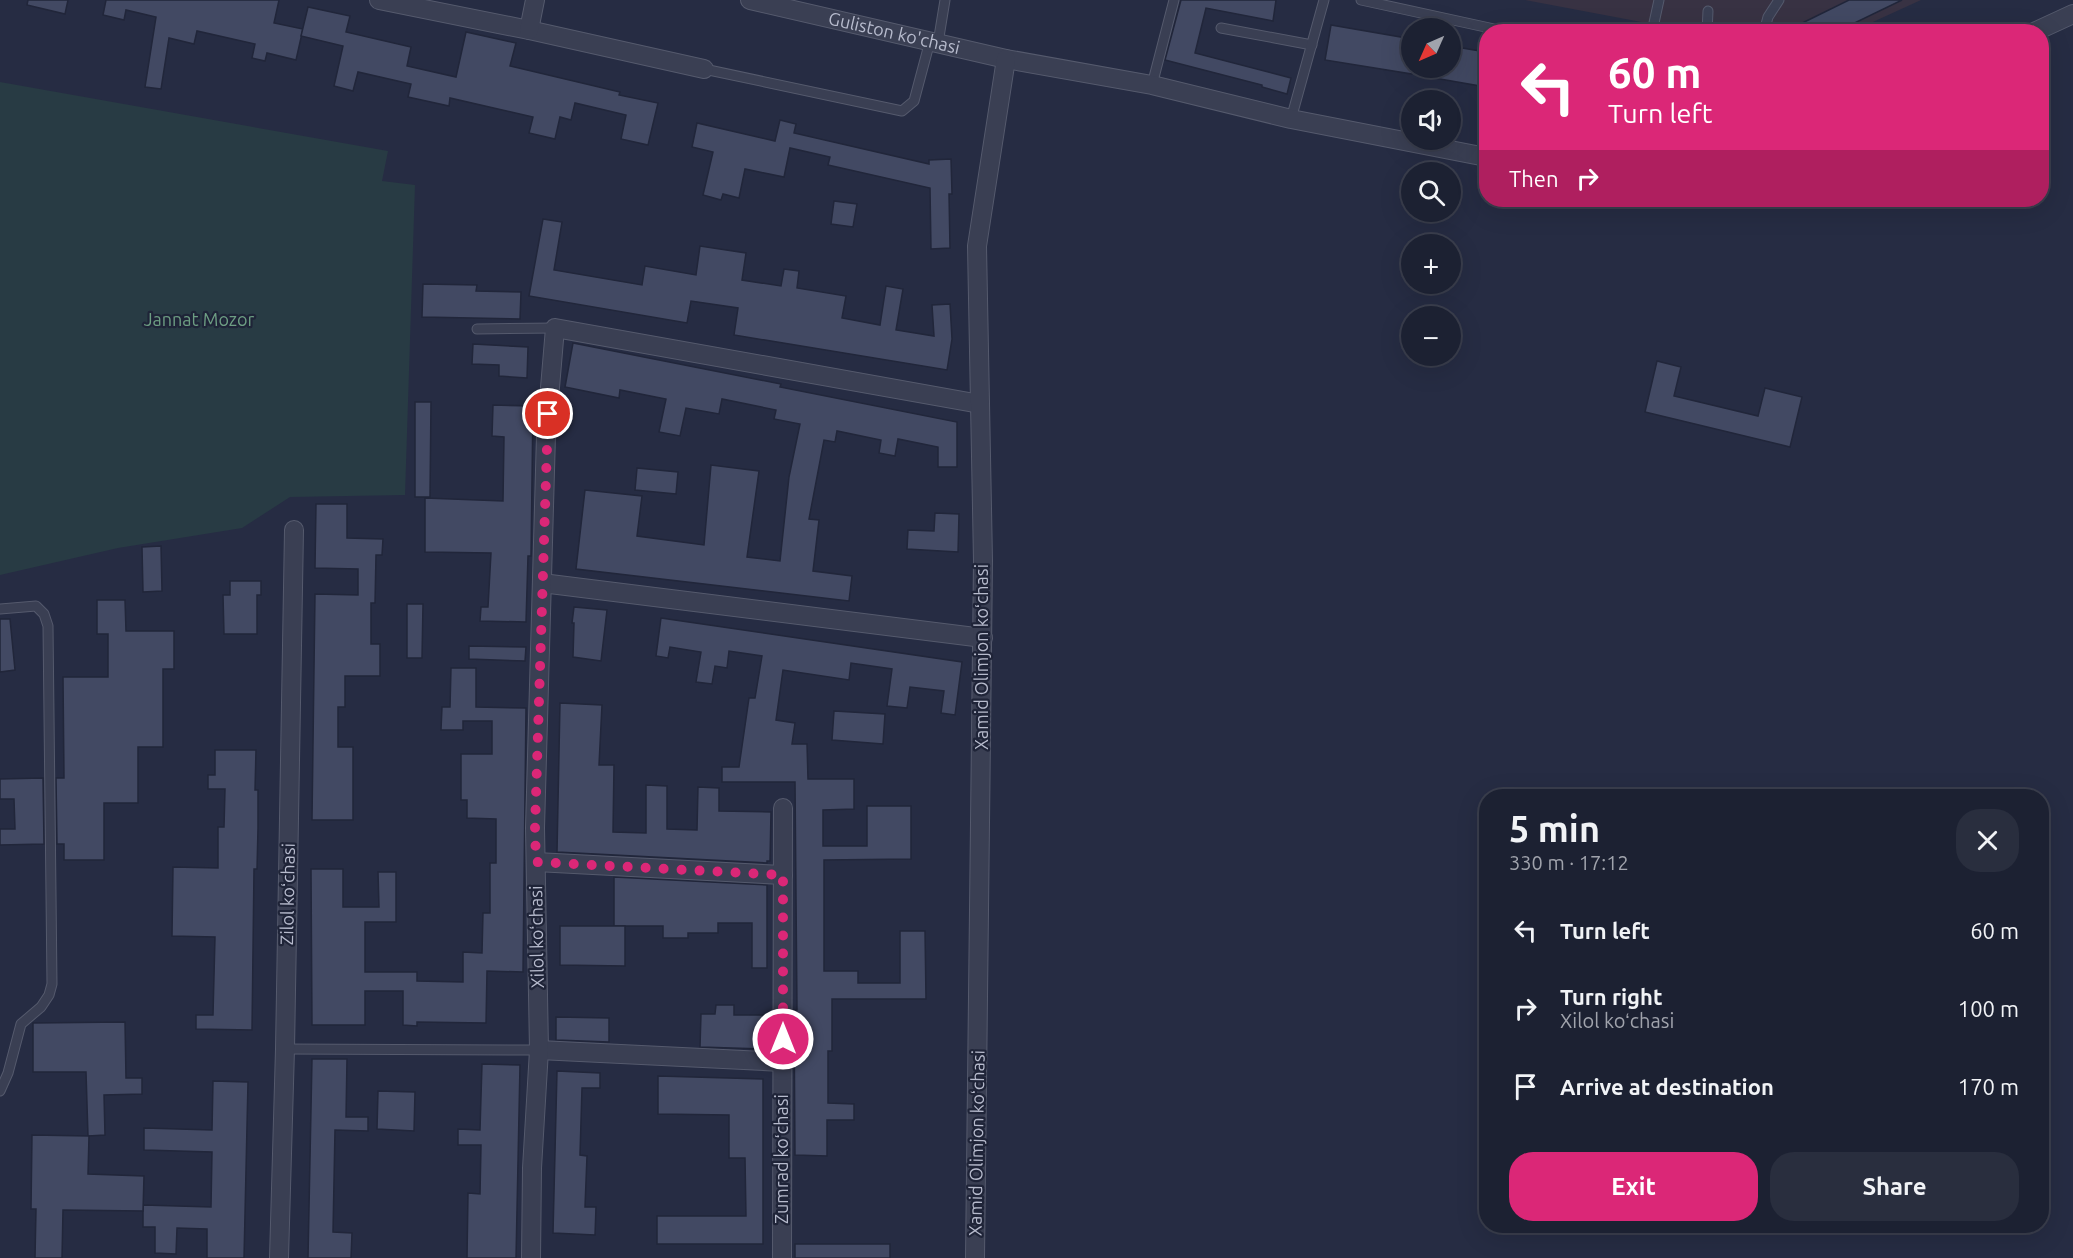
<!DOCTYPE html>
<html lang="en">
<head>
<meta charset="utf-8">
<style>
	:root { --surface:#1c2132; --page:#292e3e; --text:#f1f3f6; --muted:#a0a3ac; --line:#3a3e4d; --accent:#db2777 }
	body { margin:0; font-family:Ubuntu,sans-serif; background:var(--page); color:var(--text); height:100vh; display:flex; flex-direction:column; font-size:22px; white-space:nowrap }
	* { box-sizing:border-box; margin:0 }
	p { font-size:20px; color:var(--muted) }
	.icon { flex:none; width:33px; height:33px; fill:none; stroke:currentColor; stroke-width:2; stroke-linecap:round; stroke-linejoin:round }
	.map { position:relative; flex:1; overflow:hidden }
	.sheet { position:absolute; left:1479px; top:789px; width:570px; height:444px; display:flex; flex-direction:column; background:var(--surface); border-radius:24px; box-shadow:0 6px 24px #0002,0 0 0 2px var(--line) }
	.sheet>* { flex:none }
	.banner { position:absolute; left:1479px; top:24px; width:570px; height:183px; border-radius:24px; box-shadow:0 6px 24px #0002,0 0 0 2px var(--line); background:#db2777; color:#fff; overflow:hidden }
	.needle { width:39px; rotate:225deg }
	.fabs { position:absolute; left:1401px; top:18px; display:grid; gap:12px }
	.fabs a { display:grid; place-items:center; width:60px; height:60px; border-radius:50%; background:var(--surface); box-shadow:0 6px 24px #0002,0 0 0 2px var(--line); font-size:30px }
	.pin { position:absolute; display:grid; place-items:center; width:51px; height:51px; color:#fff; margin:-26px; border:3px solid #fff; border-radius:50%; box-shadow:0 2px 6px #0007 }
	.me { position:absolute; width:66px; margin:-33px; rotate:0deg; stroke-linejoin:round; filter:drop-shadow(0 0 4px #0008) }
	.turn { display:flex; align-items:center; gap:21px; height:126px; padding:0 30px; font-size:27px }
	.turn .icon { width:78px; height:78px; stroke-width:2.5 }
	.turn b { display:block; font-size:42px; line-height:51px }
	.then { display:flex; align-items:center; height:57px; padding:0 30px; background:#0003; gap:12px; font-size:22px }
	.round { display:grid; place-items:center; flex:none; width:63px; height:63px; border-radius:24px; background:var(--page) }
	.head { display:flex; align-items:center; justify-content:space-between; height:102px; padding:0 30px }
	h1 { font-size:36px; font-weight:700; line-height:45px }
	.action { display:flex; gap:12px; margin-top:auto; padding:12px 30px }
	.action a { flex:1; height:69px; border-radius:24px; background:var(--accent); color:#fff; font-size:24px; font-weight:700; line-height:69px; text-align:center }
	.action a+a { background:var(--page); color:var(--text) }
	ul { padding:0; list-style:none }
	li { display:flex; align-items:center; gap:18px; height:78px; padding:0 30px }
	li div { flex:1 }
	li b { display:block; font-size:22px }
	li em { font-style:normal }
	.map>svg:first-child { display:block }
	.medical { fill:#383243 }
	.green { fill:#283b44 }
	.building { fill:#424963; stroke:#21263a; stroke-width:1.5 }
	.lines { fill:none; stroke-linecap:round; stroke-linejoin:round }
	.service-casing { stroke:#555a6d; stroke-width:11 }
	.minor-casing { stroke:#555a6d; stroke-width:20 }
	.service { stroke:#3a3f53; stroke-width:9 }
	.minor { stroke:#3a3f53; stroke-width:18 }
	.route { stroke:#db2777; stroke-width:10; stroke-dasharray:0 18 }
	.labels { text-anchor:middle; stroke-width:4.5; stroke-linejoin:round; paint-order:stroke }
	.street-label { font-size:18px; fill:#b7bbcd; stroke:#1f2438 }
	.park-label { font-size:18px; fill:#6d9e83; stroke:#1f2438 }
</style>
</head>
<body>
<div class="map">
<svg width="2073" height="1258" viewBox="0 0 2073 1258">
	<rect width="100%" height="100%" fill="#262c43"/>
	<path class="medical" d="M 1525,0 L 1921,0 L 1851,32 L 1689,31 Z"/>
	<path class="green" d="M 0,82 L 388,151 L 382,181 L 415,185 L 405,495 L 290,497 L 242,528 L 118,548 L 0,575 Z"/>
	<g class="building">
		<path d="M 28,0 L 68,0 L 65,14 L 27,5 Z"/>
		<path d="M 106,0 L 279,0 L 274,23 L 303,29 L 296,60 L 267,53 L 265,61 L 252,58 L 255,44 L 197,31 L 194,44 L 169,38 L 161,89 L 145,87 L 156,17 L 126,10 L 124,20 L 103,15 Z"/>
		<path d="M 1181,0 L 1276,0 L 1273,21 L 1206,8 L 1195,53 L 1291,78 L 1287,94 L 1262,87 L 1262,85 L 1165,60 Z"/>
		<path d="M 1849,0 L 1902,0 L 1836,32 L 1784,32 Z"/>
		<path d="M 308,7 L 350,16 L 346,32 L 411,47 L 407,66 L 456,77 L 466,32 L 516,43 L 510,66 L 620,92 L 619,95 L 658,103 L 648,145 L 621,139 L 626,115 L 575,103 L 571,120 L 560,117 L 555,139 L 529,133 L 533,117 L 450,98 L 449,106 L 408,97 L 411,84 L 358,72 L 353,91 L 334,86 L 343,46 L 301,36 Z"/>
		<path d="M 1331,25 L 1412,39 L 1412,74 L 1325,60 Z"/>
		<path d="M 1450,46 L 1486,52 L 1486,87 L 1417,75 L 1418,68 L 1450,68 Z"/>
		<path d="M 780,120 L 796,124 L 794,133 L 929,164 L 929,160 L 951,159 L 952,194 L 949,194 L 950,248 L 931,249 L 930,188 L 828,165 L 830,157 L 790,148 L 784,177 L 745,169 L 739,198 L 723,194 L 721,200 L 703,195 L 713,152 L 692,147 L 697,123 L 775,141 Z"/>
		<path d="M 834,201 L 857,204 L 853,227 L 831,224 Z"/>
		<path d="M 543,219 L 562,222 L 554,270 L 642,285 L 645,266 L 696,275 L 700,246 L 746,253 L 742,280 L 781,286 L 784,269 L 799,271 L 797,288 L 846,296 L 842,318 L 880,325 L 886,286 L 903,289 L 896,330 L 934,336 L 932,305 L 950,304 L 952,339 L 947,370 L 734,335 L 738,308 L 691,301 L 687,323 L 529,296 Z"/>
		<path d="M 423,284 L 477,285 L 476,291 L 521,292 L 520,319 L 422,317 Z"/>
		<path d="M 573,343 L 781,384 L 780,387 L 957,422 L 957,467 L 938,467 L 938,447 L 898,439 L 895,456 L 879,453 L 881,440 L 837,431 L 835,442 L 824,440 L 809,519 L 819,520 L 813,571 L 852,576 L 849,601 L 576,569 L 585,490 L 642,496 L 637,536 L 704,545 L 711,465 L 759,471 L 747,557 L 780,561 L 789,477 L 800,424 L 774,419 L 776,410 L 722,399 L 719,414 L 686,408 L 680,436 L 659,432 L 666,399 L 620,390 L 619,398 L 565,387 Z"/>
		<path d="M 473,344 L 528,347 L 527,378 L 499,376 L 499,365 L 472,364 Z"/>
		<path d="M 1657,361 L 1681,367 L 1674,396 L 1758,416 L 1765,388 L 1802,397 L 1790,447 L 1645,412 Z"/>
		<path d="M 415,402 L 431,402 L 430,497 L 415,497 Z"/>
		<path d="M 493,405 L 533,406 L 531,556 L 528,556 L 526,622 L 480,621 L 481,607 L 488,607 L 491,553 L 425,552 L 425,498 L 503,501 L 504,437 L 492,436 Z"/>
		<path d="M 637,468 L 678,472 L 676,494 L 635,490 Z"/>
		<path d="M 316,504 L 347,504 L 347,538 L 383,539 L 382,555 L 376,555 L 375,603 L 371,603 L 371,644 L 380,644 L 380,676 L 345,676 L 345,707 L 338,707 L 338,747 L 353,747 L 353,820 L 312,820 L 315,594 L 358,595 L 358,569 L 315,568 Z"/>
		<path d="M 935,513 L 959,514 L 958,552 L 907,549 L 908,530 L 934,531 Z"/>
		<path d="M 161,546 L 162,591 L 143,592 L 142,547 Z"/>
		<path d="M 230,581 L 261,581 L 261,595 L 257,595 L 257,634 L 224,634 L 223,595 L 230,595 Z"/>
		<path d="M 97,600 L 125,600 L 126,631 L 174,631 L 174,669 L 163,669 L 163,747 L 138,747 L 138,803 L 104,803 L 104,860 L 64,860 L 64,844 L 57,844 L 56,778 L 64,778 L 63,677 L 108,677 L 108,634 L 97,634 Z"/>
		<path d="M 407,604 L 423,604 L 422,658 L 407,658 Z"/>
		<path d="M 574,607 L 607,610 L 601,661 L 573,657 L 574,623 L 572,623 Z"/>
		<path d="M 661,618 L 962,662 L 955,715 L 941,713 L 944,691 L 910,687 L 907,708 L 887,706 L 892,669 L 851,663 L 849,680 L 783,670 L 776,720 L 795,723 L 792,744 L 807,744 L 808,779 L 854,779 L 854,809 L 823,810 L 823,846 L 867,846 L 867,806 L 911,806 L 911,859 L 824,860 L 824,971 L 858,971 L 858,983 L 900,983 L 900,931 L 925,931 L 926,999 L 832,999 L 832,1051 L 828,1051 L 828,1103 L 854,1104 L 854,1120 L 827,1120 L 827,1156 L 795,1155 L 794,1010 L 797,1010 L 795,782 L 722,782 L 722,767 L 739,767 L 749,698 L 755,698 L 762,656 L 729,651 L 727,668 L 715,666 L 712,684 L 696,682 L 701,652 L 670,647 L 668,658 L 656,656 Z"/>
		<path d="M 0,619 L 10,619 L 15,670 L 0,672 Z"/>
		<path d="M 469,646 L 526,647 L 525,661 L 469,659 Z"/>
		<path d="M 451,668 L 476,668 L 476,707 L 526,708 L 523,972 L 487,971 L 486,1023 L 417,1022 L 417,1026 L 403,1025 L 403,991 L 365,991 L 365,1025 L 312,1025 L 311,869 L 343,869 L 343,907 L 379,907 L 378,872 L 396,872 L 396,922 L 365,922 L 365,972 L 417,972 L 417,981 L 463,982 L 463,952 L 482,953 L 483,913 L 490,913 L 490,863 L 496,863 L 496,819 L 467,818 L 467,800 L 461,800 L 461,754 L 492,754 L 492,721 L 463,721 L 463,730 L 441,730 L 442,707 L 450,707 Z"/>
		<path d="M 560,703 L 602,705 L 599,765 L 614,765 L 613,832 L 646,833 L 646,785 L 667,786 L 667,829 L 697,830 L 698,787 L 719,788 L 719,811 L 771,812 L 770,861 L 767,861 L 767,863 L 557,852 Z"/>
		<path d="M 834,711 L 885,714 L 883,744 L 832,740 Z"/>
		<path d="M 215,750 L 256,750 L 255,790 L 258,790 L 258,828 L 257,869 L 254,869 L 252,1030 L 196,1029 L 196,1015 L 213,1015 L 215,937 L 172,936 L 173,867 L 218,868 L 218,827 L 224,827 L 225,789 L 208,789 L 208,775 L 215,775 Z"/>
		<path d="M 43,778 L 44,844 L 0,845 L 0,829 L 15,829 L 14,799 L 0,799 L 0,779 Z"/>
		<path d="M 614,877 L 767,885 L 767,968 L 752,968 L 752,923 L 718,923 L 718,933 L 688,933 L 688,938 L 663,938 L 663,926 L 614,926 Z"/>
		<path d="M 560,926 L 625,926 L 625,966 L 560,965 Z"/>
		<path d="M 716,1005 L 734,1005 L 734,1015 L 767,1015 L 767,1049 L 700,1047 L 701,1014 L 715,1014 Z"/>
		<path d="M 556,1017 L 609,1018 L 609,1042 L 556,1040 Z"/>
		<path d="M 125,1022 L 126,1078 L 142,1078 L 142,1094 L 104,1095 L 105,1135 L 88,1136 L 86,1072 L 33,1072 L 33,1023 Z"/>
		<path d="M 312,1059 L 347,1059 L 346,1117 L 368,1117 L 368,1131 L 335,1130 L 333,1232 L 352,1233 L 351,1258 L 308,1258 Z"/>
		<path d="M 482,1064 L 520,1065 L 516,1258 L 467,1258 L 468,1193 L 480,1194 L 481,1145 L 458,1145 L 458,1129 L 480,1130 Z"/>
		<path d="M 557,1071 L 600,1073 L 600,1088 L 582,1088 L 580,1155 L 587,1156 L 585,1207 L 596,1207 L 595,1235 L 553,1233 Z"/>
		<path d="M 658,1076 L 763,1079 L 763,1244 L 657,1244 L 657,1216 L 746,1216 L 745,1158 L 729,1158 L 729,1115 L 658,1114 Z"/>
		<path d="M 213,1081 L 248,1082 L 244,1258 L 207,1258 L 207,1229 L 177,1228 L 176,1254 L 155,1253 L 155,1227 L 143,1227 L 143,1205 L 211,1207 L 212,1152 L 144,1150 L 144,1128 L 212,1130 Z"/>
		<path d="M 378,1091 L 415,1092 L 414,1131 L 377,1129 Z"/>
		<path d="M 32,1135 L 89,1136 L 88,1174 L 144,1176 L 143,1211 L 63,1210 L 62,1258 L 35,1258 L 36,1209 L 31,1209 Z"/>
		<rect x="795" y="1244" width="95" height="14"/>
	</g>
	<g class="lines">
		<g class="service-casing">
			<g id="service">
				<path d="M 1361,0 L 1508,32"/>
				<path d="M 1221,28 L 1312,45"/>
				<path d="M 1652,32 L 1659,0"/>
				<path d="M 1707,32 L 1708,11"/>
				<path d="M 1764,32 L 1768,17 L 1779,0"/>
				<path d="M 938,43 L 945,0"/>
				<path d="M 704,69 L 902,111 L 914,101 L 930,41"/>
				<path d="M 1152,85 L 1174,0"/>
				<path d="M 1291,119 L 1324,0"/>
				<path d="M 1779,202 L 1788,200"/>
				<path d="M 477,329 L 555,328"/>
				<path d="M 0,609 L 36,606 L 44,614 L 48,626 L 52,984 L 49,995 L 41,1007 L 21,1024 L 8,1073 L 0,1091"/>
				<path d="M 285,1049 L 539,1050"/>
			</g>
		</g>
		<g class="minor-casing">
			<g id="minor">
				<path d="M 379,0 L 529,30 L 704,69"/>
				<path id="s1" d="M 750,0 L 1006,59 L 1152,85 L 1291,119 L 1486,157"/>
				<path d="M 529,30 L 535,0"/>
				<path d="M 2034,32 L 2073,14"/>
				<path d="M 542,583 L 983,638"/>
				<path d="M 536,862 L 783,875"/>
				<path d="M 539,1050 L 782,1062"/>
				<path d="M 279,1258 L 285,1049 L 294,530"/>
				<path d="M 531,1258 L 532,1168 L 539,1050 L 535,828 L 546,435 L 555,328 L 980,404"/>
				<path d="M 782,1258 L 783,808"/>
				<path d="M 975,1258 L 983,561 L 977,246 L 1006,59"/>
			</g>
		</g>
		<use href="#service" class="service"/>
		<use href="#minor" class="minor"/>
	</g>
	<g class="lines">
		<path class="route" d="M 548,414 L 535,828 L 536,862 L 783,875 L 783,1039"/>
	</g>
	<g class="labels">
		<g class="street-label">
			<text dy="6" stroke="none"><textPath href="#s1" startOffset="148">Guliston ko'chasi</textPath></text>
			<text transform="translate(982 657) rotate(-90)" y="6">Xamid Olimjon koʻchasi</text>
			<text transform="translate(288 894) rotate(-89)" y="6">Zilol koʻchasi</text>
			<text transform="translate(537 937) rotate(-91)" y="6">Xilol koʻchasi</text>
			<text transform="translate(977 1143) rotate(-89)" y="6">Xamid Olimjon koʻchasi</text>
			<text transform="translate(782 1159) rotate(-90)" y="6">Zumrad koʻchasi</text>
		</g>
		<g class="park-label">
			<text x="199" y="326">Jannat Mozor</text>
		</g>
	</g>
</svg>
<div class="fabs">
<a><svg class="needle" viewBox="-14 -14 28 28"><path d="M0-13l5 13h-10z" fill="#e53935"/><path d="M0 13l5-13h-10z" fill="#a0a3ac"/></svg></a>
<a><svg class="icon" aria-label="sound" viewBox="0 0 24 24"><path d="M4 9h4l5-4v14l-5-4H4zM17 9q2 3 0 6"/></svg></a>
<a><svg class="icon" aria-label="search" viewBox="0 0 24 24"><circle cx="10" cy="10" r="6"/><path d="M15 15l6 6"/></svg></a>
<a>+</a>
<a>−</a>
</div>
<div class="pin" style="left:548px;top:414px;background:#d93025"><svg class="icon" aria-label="arrive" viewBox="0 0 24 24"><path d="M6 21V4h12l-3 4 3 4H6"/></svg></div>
<svg class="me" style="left:783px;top:1039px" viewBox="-20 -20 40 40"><circle r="17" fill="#db2777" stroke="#fff" stroke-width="3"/><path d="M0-11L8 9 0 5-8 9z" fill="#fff"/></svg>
<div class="banner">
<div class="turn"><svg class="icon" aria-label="left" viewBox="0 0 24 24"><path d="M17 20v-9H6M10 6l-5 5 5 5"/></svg><div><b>60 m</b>Turn left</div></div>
<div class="then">Then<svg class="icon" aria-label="right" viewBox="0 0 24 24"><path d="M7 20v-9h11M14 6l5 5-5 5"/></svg></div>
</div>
<section class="sheet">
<div class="head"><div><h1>5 min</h1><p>330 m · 17:12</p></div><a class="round"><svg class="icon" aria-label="close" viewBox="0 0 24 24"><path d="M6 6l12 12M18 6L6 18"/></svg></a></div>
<ul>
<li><svg class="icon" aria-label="left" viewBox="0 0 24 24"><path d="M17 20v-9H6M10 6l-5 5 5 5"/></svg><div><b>Turn left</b></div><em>60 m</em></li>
<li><svg class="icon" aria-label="right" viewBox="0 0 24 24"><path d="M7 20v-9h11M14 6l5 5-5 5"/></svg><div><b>Turn right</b><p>Xilol koʻchasi</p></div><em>100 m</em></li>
<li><svg class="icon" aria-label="arrive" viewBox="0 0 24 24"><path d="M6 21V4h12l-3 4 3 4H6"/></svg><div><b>Arrive at destination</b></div><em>170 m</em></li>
</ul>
<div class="action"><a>Exit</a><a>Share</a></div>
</section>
</div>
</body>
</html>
